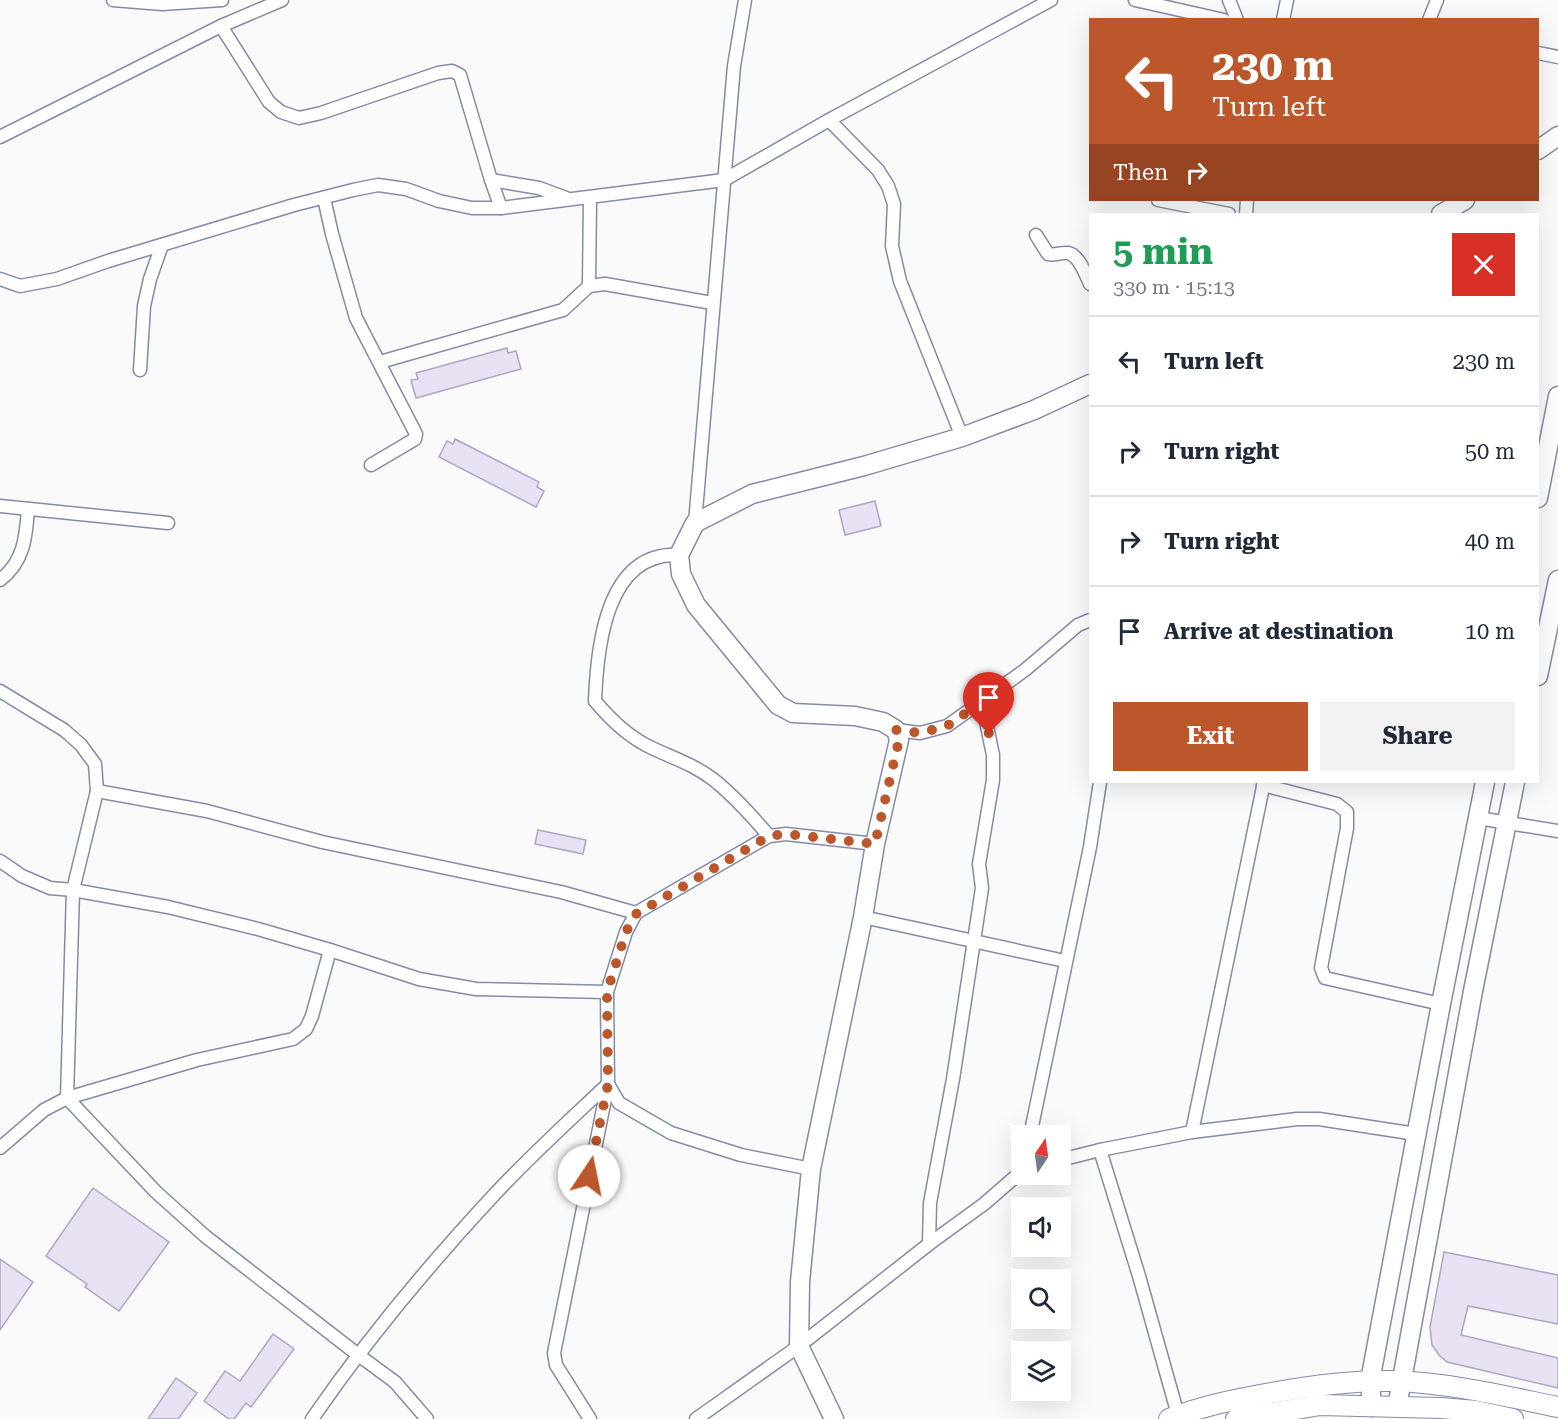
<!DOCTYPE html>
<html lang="en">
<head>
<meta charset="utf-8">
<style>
	:root { --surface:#fff; --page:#f2f2f3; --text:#1f2937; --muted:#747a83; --line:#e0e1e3; --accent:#bc562b }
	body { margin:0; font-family:"Roboto Serif",serif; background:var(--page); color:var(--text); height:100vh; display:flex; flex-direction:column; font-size:22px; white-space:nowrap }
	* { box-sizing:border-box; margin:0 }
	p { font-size:20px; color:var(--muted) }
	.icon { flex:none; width:33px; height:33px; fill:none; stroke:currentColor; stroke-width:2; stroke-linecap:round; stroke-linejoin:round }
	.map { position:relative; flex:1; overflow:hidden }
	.sheet { position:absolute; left:1089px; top:213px; width:450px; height:570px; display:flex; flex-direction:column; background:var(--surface); border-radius:0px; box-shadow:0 6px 24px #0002 }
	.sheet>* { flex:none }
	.banner { position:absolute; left:1089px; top:18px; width:450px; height:183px; border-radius:0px; box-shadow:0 6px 24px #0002; background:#bc562b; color:#fff; overflow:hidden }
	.needle { width:39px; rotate:13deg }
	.controls { position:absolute; left:1011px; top:1125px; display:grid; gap:12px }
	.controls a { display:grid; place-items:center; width:60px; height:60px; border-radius:0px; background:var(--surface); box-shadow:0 6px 24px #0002; font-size:30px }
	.pin { position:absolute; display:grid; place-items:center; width:51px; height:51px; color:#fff; margin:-62px -26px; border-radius:50% 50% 50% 0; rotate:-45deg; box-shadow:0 0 6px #0007 }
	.pin .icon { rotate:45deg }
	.me { position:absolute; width:66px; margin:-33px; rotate:11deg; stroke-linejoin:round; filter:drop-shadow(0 0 4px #0008) }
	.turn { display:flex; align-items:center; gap:21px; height:126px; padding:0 24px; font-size:27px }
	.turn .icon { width:78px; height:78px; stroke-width:2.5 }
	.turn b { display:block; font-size:42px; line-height:51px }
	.then { display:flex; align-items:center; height:57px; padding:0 24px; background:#0003; gap:12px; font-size:22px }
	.round { display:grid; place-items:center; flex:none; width:63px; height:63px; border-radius:0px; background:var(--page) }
	.head { display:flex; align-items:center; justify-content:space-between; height:102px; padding:0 24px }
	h1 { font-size:36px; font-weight:700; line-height:45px; color:#1e9e55 }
	.button { display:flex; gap:12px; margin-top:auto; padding:12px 24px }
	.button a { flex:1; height:69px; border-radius:0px; background:var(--accent); color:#fff; font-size:24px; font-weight:700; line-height:69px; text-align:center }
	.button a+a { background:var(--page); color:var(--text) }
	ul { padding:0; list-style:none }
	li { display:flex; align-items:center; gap:18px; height:90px; padding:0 24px; border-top:2px solid var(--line) }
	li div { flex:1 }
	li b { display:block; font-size:22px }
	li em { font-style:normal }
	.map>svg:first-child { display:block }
	.building { fill:#e7e1f3; stroke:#afa5c2; stroke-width:1.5 }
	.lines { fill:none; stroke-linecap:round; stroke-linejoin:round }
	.street-casing { stroke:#848ba6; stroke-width:15 }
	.secondary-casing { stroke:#848ba6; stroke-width:21 }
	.primary-casing { stroke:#848ba6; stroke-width:22 }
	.street { stroke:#fff; stroke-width:12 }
	.secondary { stroke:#fff; stroke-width:18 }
	.primary { stroke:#fff; stroke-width:20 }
	.route { stroke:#bc562b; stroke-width:10; stroke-dasharray:0 18 }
</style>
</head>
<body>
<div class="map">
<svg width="1558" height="1419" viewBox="0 0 1558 1419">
	<rect width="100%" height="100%" fill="#fafafa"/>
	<g class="building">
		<path d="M 507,348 L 508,353 L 516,351 L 521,369 L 416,398 L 411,380 L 418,379 L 416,373 Z"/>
		<path d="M 455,439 L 539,482 L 537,487 L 544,491 L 536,507 L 439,457 L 447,441 L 453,444 Z"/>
		<path d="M 875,501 L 881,526 L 845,535 L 839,510 Z"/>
		<path d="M 538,830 L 586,840 L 583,854 L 535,844 Z"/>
		<path d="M 93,1188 L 169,1242 L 119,1311 L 85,1287 L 87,1284 L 46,1256 Z"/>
		<path d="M 1444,1252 L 1558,1275 L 1558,1324 L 1468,1306 L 1461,1335 L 1558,1358 L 1558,1388 L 1447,1362 L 1439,1355 L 1432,1345 L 1430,1327 Z"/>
		<path d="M 0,1259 L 33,1282 L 0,1330 Z"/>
		<path d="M 273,1334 L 294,1349 L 251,1407 L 246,1403 L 234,1419 L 229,1419 L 204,1401 L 225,1371 L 240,1381 Z"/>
		<path d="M 176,1378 L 197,1393 L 178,1419 L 148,1419 Z"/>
	</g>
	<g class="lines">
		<g class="street-casing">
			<g id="street">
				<path d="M 113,0 L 162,4 L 222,0"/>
				<path d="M 1135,0 L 1224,20"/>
				<path d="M 1229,0 L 1237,20"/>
				<path d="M 1283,20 L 1287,0"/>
				<path d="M 1429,20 L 1437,0"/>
				<path d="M 221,26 L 269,102 L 281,112 L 299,118 L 321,113 L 438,73 L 452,71 L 460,75 L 491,180 L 501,208"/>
				<path d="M 1538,53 L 1558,57"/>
				<path d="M 829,120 L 878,170 L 888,186 L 894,204 L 892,246 L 900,281 L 962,437"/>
				<path d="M 0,137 L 221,26 L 282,0"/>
				<path d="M 491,180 L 539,188 L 566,198"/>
				<path d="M 324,198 L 332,234 L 356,318 L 416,434 L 415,439 L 371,465"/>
				<path d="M 1158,200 L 1229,214"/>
				<path d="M 1246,214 L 1247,200"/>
				<path d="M 1036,235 L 1048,254 C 1055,256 1061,252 1068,253 C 1079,255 1086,275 1090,284"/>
				<path d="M 0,279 L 20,286 L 57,279 L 108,261 L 294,205 L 353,190 L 378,185 L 406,189 L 439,201 L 472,208 L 501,208 L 724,180 L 829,120 L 1051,0"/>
				<path d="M 589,286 L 590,198"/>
				<path d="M 380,362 L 563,310 L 589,286 L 605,284 L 712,303"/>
				<path d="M 140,370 L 144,306 L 150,279 L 162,245"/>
				<path d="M 0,506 L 168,523"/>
				<path d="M 695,523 L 734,66 L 745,0"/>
				<path d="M 679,555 C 606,551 597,647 595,701 C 610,719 630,738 652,748 C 673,758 695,765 714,780 C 734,796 752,816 769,836"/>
				<path d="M 0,580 C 24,562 26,537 28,509"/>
				<path d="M 0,691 L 64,730 L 81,745 L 95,764 L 97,791 L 73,890 L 67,1098 L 156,1192 L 205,1236 L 357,1354 L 395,1382 L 427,1419"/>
				<path d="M 896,730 L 920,733 L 947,726 L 1025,670 L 1078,625 L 1090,620"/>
				<path d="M 1263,785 L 1337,804 L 1347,812 L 1347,828 L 1321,968 L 1325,978 L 1441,1004"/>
				<path d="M 97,791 L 207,811 L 322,842 L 561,892 L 636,913"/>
				<path d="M 1478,818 L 1558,831"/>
				<path d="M 0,861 L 22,876 L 50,888 L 73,890 L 168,907 L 258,929 L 330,950 L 419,979 L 476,989 L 607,992"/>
				<path d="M 863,917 L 1065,961"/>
				<path d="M 1192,1132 L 1264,782"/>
				<path d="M 1030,1136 L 1090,847 L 1100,782"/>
				<path d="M 0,1148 L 44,1110 L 67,1098 L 197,1060 L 293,1039 L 306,1029 L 312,1016 L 330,950"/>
				<path d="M 1100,1150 L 1139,1276 L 1178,1415"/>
				<path d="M 1060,1160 L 1100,1150 L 1192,1132 L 1297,1119 L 1319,1119 L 1416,1134"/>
				<path d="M 929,1244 L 930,1203 L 953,1079 L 982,888 L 979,864 L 993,780 L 993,755 L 982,702"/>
				<path d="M 312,1419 C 367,1339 427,1267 493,1196 C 529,1157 569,1121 608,1084 L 619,1103 L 671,1133 L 741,1155 L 811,1169"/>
				<path d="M 590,1419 L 556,1365 L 554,1353 L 608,1084 L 607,992 L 626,932 L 636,913 L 769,836 L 786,834 L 875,844"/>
				<path d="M 696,1419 L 799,1346 L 929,1244 L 984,1204 L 1022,1171"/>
			</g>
		</g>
		<g class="secondary-casing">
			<g id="secondary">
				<path d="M 1538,150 L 1558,136"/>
				<path d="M 1441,214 L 1465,200"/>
				<path d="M 1538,498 L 1558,396"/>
				<path d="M 1538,676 L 1558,580"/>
				<path d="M 1372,1407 L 1370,1381 L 1441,1004 L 1485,782"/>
				<path d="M 1397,1407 L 1473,991 L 1515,782"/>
				<path d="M 834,1419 L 799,1346 L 800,1282 L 811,1169 L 863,917 L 875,844 L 899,740 L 896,730 L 883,722 L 855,716 L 793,713 L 778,705 L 696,605 L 681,574 L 679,555 L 695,523 L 752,494 L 864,466 L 962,437 L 1034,410 L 1090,384"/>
			</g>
		</g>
		<g class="primary-casing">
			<g id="primary">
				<path d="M 1169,1419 C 1201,1406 1237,1399 1271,1393 C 1312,1386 1353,1380 1395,1381 C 1450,1383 1504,1396 1558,1407"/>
				<path d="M 1236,1419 L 1320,1405 L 1441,1408 L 1476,1411 L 1513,1419"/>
			</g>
		</g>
		<use href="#street" class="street"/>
		<use href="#secondary" class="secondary"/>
		<use href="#primary" class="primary"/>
	</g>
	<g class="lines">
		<path class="route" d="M 589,1176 L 608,1084 L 607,992 L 626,932 L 636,914 L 769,836 L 786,834 L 875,844 L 899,740 L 896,730 L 920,733 L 947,726 L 982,702 L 989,734"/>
	</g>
</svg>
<div class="controls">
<a><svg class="needle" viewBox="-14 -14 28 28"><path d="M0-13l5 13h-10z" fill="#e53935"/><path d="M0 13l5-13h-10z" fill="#747a83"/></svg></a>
<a><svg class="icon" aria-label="sound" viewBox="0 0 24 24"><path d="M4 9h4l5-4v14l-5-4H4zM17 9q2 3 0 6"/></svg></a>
<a><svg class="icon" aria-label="search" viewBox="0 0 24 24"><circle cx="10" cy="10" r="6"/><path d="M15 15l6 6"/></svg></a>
<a><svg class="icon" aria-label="layers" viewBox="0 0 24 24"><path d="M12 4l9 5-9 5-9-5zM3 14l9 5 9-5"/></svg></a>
</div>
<div class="pin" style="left:989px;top:734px;background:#d93025"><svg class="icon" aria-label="arrive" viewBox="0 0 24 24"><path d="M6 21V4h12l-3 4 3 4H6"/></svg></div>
<svg class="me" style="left:589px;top:1176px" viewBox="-20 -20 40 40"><circle r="19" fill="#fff"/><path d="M0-13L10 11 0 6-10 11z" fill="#bc562b"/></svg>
<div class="banner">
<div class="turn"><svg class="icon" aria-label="left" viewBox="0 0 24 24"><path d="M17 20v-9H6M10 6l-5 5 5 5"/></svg><div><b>230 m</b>Turn left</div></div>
<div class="then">Then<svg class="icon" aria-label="right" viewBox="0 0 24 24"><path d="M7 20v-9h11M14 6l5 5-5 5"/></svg></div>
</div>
<section class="sheet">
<div class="head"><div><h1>5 min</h1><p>330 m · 15:13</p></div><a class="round" style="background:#d93025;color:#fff"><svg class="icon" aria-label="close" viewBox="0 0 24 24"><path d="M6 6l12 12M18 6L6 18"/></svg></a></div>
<ul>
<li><svg class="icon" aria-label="left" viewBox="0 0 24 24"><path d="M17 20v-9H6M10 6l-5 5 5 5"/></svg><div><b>Turn left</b></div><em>230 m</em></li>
<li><svg class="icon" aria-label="right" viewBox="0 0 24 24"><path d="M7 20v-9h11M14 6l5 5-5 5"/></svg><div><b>Turn right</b></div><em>50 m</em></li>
<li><svg class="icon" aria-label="right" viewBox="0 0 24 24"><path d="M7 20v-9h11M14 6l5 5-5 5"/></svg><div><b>Turn right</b></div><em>40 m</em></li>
<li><svg class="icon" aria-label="arrive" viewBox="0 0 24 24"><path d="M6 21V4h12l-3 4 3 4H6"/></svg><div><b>Arrive at destination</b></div><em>10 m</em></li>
</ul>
<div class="button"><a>Exit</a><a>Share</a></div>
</section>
</div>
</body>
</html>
